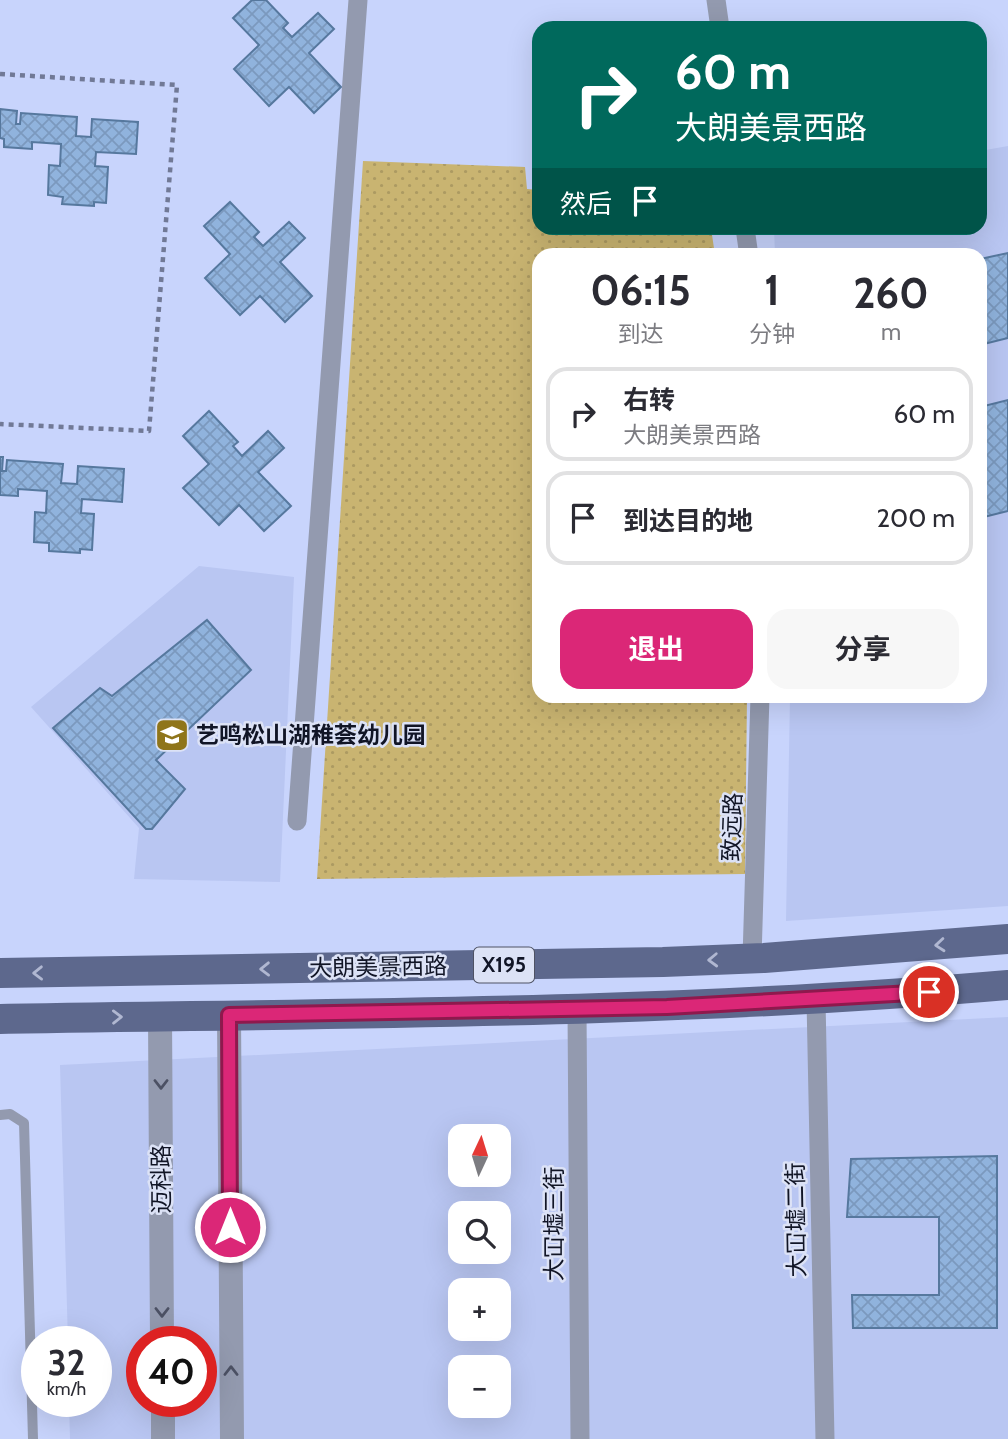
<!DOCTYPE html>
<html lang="zh">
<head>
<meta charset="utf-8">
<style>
	:root { --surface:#fff; --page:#f7f7f7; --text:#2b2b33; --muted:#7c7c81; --line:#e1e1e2; --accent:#db2777 }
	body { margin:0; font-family:Cabin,"Noto Sans SC",sans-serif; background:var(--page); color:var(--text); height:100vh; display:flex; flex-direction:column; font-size:26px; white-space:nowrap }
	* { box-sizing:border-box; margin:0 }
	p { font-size:23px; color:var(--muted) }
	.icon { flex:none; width:38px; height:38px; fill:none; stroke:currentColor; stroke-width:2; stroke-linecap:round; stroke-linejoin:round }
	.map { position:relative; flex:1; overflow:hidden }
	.panel { position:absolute; left:532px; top:248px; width:455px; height:455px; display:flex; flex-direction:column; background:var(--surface); border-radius:21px; box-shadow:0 7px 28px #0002 }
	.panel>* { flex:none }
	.top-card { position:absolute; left:532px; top:21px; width:455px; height:214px; border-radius:21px; box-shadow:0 7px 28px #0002; background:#00695c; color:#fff; overflow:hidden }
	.needle { width:46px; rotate:4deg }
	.tools { position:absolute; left:448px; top:1124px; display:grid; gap:14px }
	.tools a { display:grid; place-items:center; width:63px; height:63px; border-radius:14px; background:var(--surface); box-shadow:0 7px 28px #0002; font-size:35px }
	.speed { position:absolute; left:21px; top:1326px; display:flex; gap:14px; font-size:35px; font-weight:700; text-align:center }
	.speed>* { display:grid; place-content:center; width:91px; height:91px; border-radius:50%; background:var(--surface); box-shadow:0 7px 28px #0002; line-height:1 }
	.speed small { font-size:18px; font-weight:400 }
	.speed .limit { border:10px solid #d22; background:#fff; color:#111 }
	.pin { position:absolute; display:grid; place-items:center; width:60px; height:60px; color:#fff; margin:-30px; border:4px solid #fff; border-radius:50%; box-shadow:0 2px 7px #0007 }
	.me { position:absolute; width:77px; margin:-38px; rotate:0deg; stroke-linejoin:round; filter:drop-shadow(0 0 5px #0008) }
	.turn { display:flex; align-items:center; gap:24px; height:147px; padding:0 28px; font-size:32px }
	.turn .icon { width:91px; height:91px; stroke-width:2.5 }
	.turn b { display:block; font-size:49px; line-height:60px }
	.then { display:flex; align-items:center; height:66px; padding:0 28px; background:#0003; gap:14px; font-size:26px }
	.eta { display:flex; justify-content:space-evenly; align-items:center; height:119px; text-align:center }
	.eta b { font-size:42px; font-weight:700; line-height:49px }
	.cta { display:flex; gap:14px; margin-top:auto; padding:14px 28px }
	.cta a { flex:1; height:80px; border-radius:21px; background:var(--accent); color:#fff; font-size:28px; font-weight:700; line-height:80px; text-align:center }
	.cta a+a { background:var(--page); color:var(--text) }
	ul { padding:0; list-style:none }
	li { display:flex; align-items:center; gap:21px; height:94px; margin:0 14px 10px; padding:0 14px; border:4px solid var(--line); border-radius:21px }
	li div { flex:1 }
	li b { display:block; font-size:26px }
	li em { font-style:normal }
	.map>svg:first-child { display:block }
	.built { fill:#b9c6f2; fill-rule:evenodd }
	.grass { fill:url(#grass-dots) }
	.building { fill:url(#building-cross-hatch); stroke:#56789e; stroke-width:2 }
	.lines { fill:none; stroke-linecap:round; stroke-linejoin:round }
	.path { stroke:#717996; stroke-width:4.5; stroke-dasharray:5 5; stroke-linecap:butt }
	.service { stroke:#939aaf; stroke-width:10 }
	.minor { stroke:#939aaf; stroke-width:19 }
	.tertiary { stroke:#939aaf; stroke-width:24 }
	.primary { stroke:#5d688d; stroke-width:30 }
	.oneway { stroke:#b0b7d1 }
	.oneway2 { stroke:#4c5164 }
	.route-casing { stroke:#8e194d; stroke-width:18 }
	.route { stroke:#db2777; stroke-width:12 }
	.labels { text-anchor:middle; stroke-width:5; stroke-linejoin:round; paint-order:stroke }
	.shield { fill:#dce2f6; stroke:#4e5264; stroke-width:2 }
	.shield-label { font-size:21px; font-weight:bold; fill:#111526 }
	.poi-label { font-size:23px; font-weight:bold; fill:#111526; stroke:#dce2f6; text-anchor:start }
	.street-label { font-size:23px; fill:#111526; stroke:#dce2f6 }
</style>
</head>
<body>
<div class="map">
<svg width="1008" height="1439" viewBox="0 0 1008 1439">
	<defs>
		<pattern id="grass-dots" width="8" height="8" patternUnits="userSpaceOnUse" patternTransform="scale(1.75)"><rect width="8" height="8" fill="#c9b471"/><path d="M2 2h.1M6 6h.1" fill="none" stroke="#ac9a62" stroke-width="1.8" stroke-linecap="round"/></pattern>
		<pattern id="building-cross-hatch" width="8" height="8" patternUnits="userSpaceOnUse" patternTransform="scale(1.75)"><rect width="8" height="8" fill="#90b3dd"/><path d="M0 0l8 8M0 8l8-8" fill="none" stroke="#7b99be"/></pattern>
	</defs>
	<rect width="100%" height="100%" fill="#c8d4fc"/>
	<g class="built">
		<path d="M 1008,146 L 1008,906 L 786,921 L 790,697 L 980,696 L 980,256 L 775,255 L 774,228 L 980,228 L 980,151 Z"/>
		<path d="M 199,566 L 294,577 L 280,882 L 134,879 L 139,828 L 31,707 Z"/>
		<path d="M 1008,1017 L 1008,1439 L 70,1439 L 69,1402 L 96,1402 L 96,1342 L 68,1342 L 60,1065 ZM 460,1136 L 499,1136 L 499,1174 L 460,1174 ZM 460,1213 L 499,1213 L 499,1251 L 460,1251 ZM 460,1290 L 499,1290 L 499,1328 L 460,1328 ZM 142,1342 L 201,1342 L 201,1402 L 142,1402 ZM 460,1367 L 499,1367 L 499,1405 L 460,1405 Z"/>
	</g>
	<path class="grass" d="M 363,161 L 525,167 L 527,189 L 539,190 L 539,228 L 711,228 L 715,255 L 539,256 L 539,696 L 747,697 L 745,874 L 317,879 Z"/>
	<g class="building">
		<path d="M 252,0 L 266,0 L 288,23 L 283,28 L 292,37 L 318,13 L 334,29 L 309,53 L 341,87 L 314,113 L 289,87 L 269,106 L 234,69 L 259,45 L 233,18 Z"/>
		<path d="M 0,109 L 17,111 L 16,124 L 20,124 L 21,113 L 77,117 L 76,136 L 91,137 L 92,119 L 138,122 L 136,154 L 96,152 L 95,166 L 108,167 L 106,203 L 94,202 L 94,206 L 62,204 L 63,197 L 48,195 L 49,165 L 60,166 L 61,144 L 32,142 L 32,149 L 4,147 L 4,139 L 0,138 Z"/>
		<path d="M 230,202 L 259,232 L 254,237 L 263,246 L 289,222 L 305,238 L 280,262 L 312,296 L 285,322 L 260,296 L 240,315 L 205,278 L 230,254 L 204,226 Z"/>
		<path d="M 1008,253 L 1008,338 L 980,345 L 980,259 Z"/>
		<path d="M 1008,400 L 1008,511 L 980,518 L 980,407 Z"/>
		<path d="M 209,411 L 238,442 L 233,446 L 242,456 L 268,431 L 284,448 L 258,472 L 291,506 L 264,531 L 239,505 L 219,525 L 183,488 L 209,464 L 183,436 Z"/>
		<path d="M 0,457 L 3,457 L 2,471 L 6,471 L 7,460 L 63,464 L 61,483 L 77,484 L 78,466 L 124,469 L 122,502 L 82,499 L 81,513 L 94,514 L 92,550 L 80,549 L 80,553 L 49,551 L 49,543 L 34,542 L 35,512 L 46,513 L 47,491 L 18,489 L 18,496 L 0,495 Z"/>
		<path d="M 207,620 L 251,670 L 156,760 L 185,789 L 152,829 L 146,829 L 53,728 L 100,688 L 112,696 Z"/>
		<path d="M 997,1156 L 997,1328 L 853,1328 L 852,1295 L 939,1295 L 939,1217 L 847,1217 L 851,1159 Z"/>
	</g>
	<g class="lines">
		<path class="path" d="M 0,74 L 177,85 L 149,431 L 0,424"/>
		<path class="service" d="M 0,1115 L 10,1114 L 24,1123 L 33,1439"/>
		<g class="minor">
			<path d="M 716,0 L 720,28"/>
			<path d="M 745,228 L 749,256"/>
			<path d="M 297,821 L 358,0"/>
			<path d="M 752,958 L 760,696"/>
			<path d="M 816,1000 L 825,1439"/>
			<path d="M 577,1009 L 580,1439"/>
		</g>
		<g class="tertiary">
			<path d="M 229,1015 L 232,1439"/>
			<path d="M 160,1016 L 162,1342"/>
			<path d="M 163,1402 L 163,1439"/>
		</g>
		<g class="primary">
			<path d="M 0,973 L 663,962 L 764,958 L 1008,939"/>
			<path d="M 0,1019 C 336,1013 673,1014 1008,985"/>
		</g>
	</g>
	<defs><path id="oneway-chevron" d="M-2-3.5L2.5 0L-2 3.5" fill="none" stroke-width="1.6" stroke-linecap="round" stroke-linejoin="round" transform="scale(1.75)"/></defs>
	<g class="oneway">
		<use href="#oneway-chevron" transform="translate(940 945) rotate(175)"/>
		<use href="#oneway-chevron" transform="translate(713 960) rotate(178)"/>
		<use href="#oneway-chevron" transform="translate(265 969) rotate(179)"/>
		<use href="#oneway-chevron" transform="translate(38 973) rotate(179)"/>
		<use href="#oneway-chevron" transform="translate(117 1017) rotate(-1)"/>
	</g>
	<g class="oneway2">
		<use href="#oneway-chevron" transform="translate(161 1084) rotate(90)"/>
		<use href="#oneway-chevron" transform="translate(162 1312) rotate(90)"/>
		<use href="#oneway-chevron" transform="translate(231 1371) rotate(-90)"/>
	</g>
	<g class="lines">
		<g class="route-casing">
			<path id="route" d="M 230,1227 L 229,1015 L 667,1007 L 929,992"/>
		</g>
		<use href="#route" class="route"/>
	</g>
	<defs>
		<g id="school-square" transform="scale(1.75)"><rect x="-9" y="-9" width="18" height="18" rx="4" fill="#8f751a" stroke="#dce2f6"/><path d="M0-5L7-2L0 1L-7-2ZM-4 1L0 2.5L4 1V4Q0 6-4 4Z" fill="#fff"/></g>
	</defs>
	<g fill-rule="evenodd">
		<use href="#school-square" x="172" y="735"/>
	</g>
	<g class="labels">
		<rect class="shield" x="474" y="947.5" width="60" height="35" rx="5"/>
		<g class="shield-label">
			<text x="504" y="972">X195</text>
		</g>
		<g class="poi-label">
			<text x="196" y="743">艺鸣松山湖稚荟幼儿园</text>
		</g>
		<g class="street-label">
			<text transform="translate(732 827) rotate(-88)" y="8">致远路</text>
			<text transform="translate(378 967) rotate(-1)" y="8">大朗美景西路</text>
			<text transform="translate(161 1179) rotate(-90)" y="8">迈科路</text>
			<text transform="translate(796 1220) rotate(-91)" y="8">大冚墟二街</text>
			<text transform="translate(554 1224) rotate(-90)" y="8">大冚墟三街</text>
		</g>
	</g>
</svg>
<div class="tools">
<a><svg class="needle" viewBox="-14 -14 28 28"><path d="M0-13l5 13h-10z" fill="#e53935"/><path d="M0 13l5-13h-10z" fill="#7c7c81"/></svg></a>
<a><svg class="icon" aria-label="search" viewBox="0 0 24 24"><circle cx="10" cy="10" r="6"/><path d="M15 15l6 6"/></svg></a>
<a>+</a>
<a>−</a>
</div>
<div class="speed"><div>32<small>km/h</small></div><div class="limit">40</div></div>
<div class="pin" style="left:929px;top:992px;background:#d93025"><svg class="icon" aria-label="arrive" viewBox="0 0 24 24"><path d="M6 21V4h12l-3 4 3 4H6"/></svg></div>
<svg class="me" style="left:230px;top:1227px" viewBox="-20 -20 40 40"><circle r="17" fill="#db2777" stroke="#fff" stroke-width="3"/><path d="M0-11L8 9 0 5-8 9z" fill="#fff"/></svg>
<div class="top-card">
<div class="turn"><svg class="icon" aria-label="right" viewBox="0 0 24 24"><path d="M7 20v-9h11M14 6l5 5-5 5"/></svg><div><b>60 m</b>大朗美景西路</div></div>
<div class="then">然后<svg class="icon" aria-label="arrive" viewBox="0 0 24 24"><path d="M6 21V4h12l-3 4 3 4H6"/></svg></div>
</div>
<section class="panel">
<div class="eta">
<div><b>06:15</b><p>到达</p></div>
<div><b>1</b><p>分钟</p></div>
<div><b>260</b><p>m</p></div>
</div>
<ul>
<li><svg class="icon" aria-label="right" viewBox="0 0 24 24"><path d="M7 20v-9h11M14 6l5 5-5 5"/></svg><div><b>右转</b><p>大朗美景西路</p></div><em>60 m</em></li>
<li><svg class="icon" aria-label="arrive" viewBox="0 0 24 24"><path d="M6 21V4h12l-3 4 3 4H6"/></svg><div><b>到达目的地</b></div><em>200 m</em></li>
</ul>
<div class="cta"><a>退出</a><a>分享</a></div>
</section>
</div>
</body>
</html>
